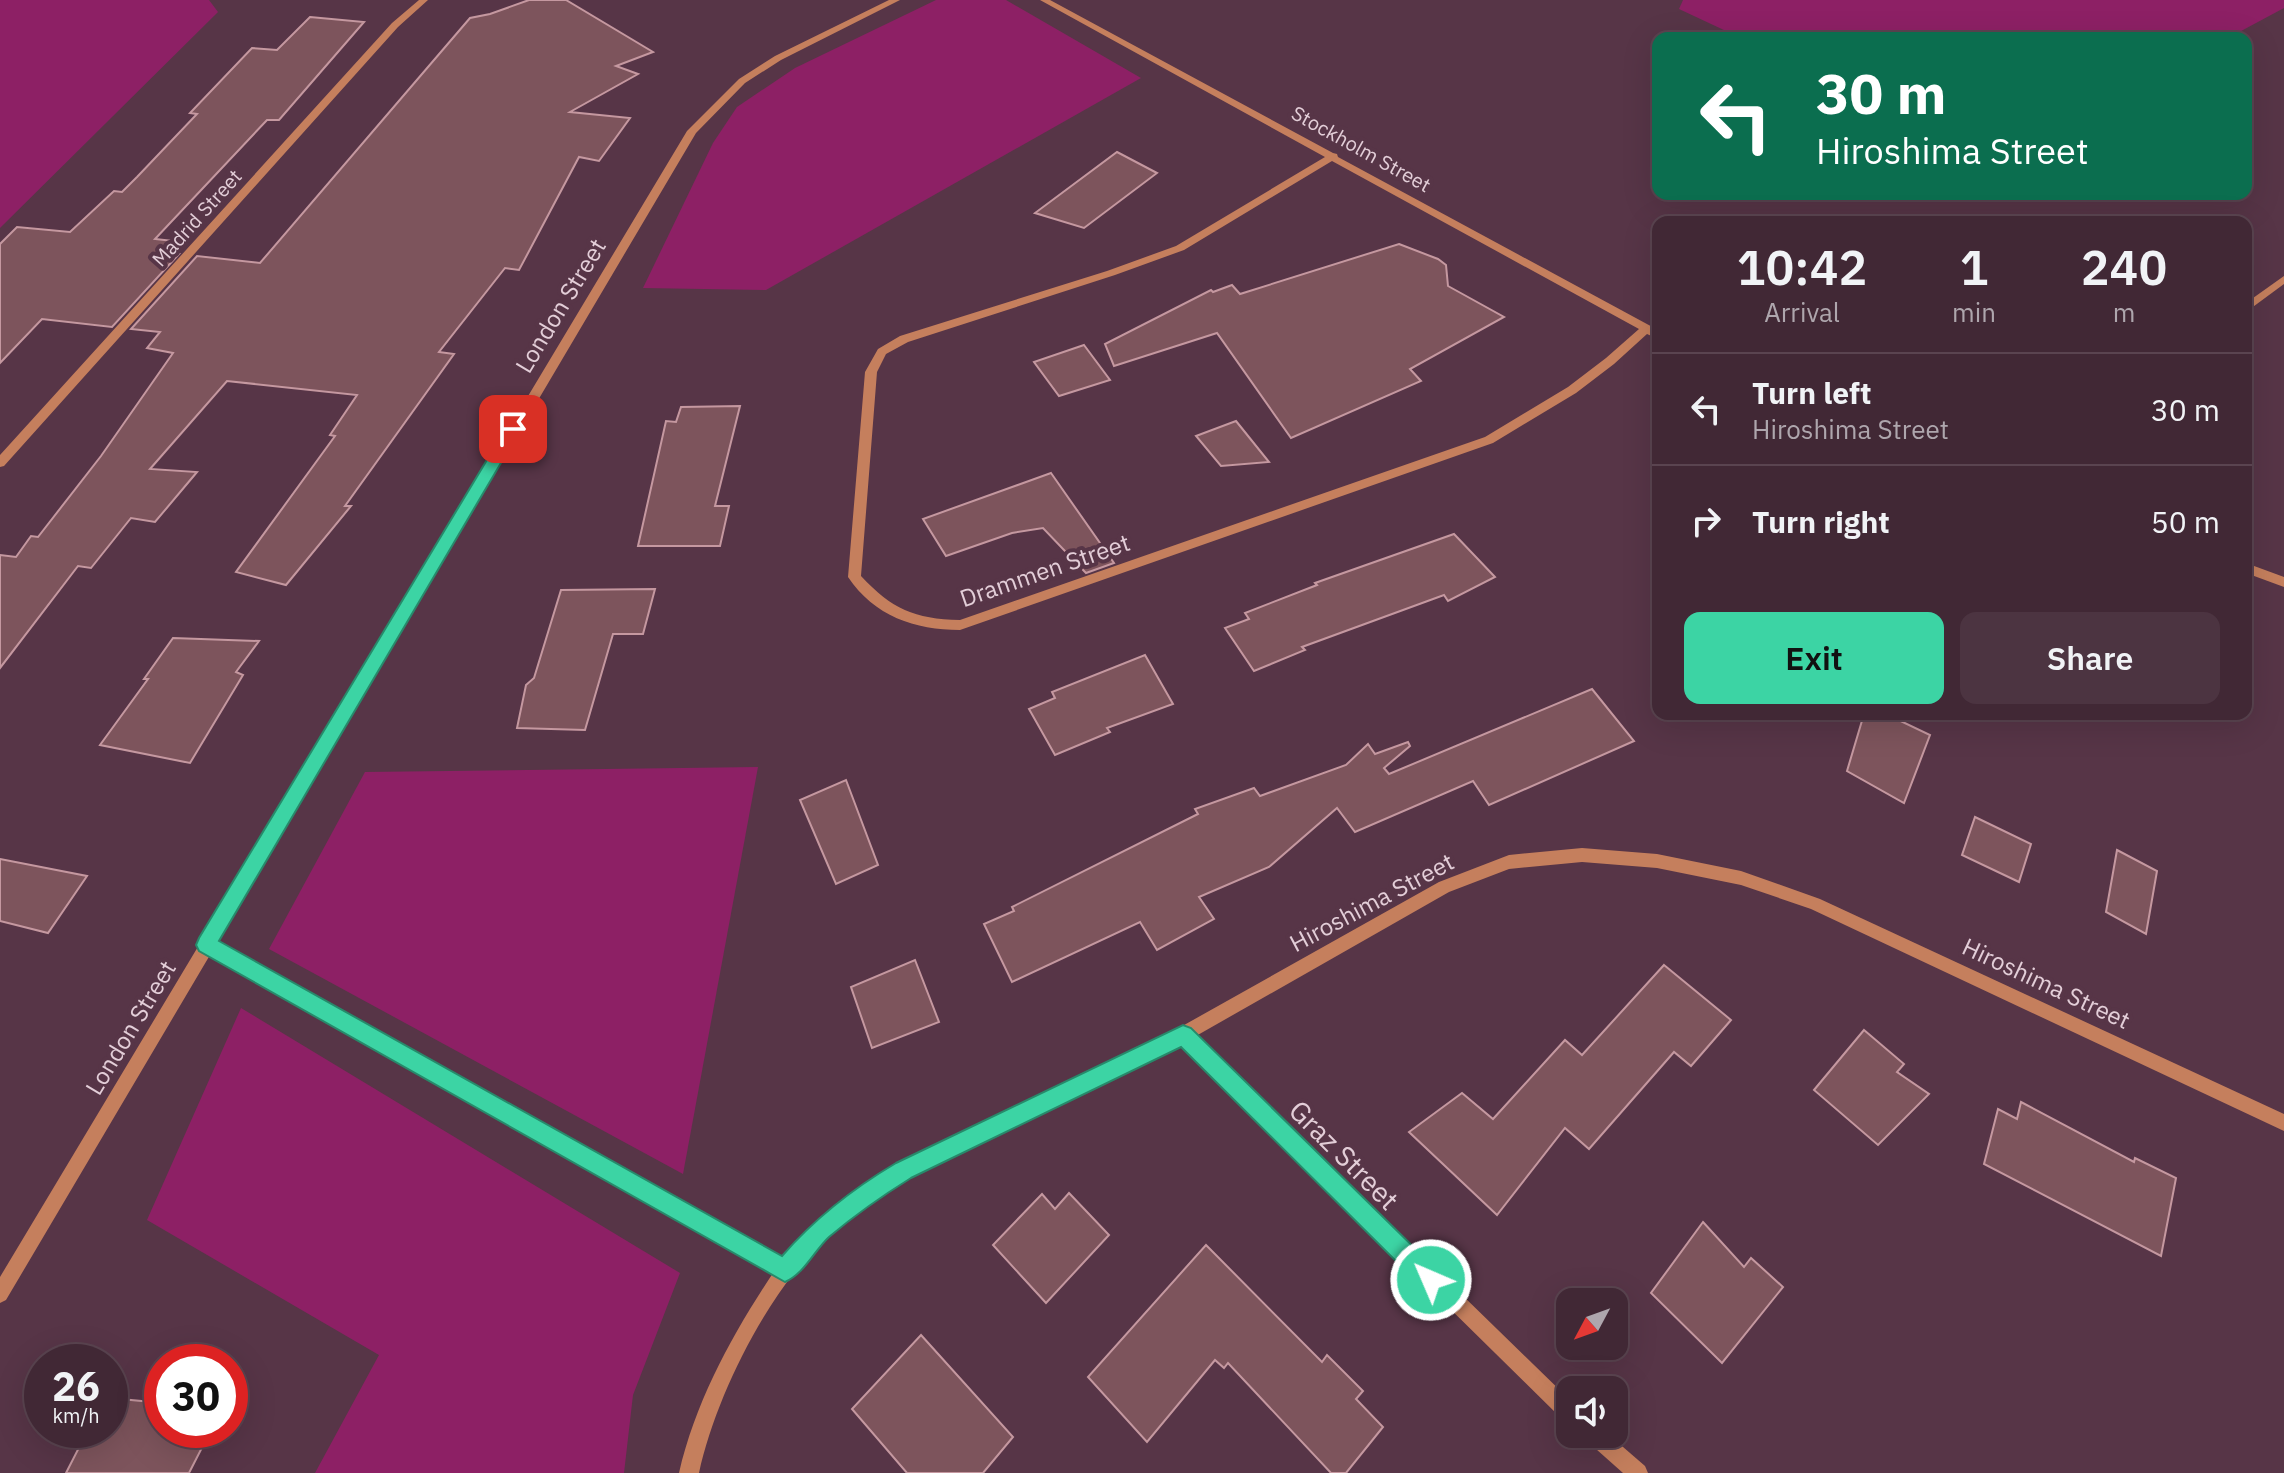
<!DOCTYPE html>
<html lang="en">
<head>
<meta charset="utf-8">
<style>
	:root { --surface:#412835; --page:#4c3441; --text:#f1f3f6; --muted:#aea6ad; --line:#5a4450; --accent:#3cd4a4 }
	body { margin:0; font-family:"IBM Plex Sans",sans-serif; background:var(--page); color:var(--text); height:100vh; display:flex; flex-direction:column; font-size:30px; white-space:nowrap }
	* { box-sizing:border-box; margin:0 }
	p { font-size:26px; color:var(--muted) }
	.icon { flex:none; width:44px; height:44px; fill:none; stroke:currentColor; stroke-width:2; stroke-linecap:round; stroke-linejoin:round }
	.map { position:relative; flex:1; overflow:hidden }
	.side { position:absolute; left:1652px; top:216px; width:600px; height:504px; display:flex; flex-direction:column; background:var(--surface); border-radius:16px; box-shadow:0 8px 32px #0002,0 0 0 2px var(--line) }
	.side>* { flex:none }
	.hud { position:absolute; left:1652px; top:32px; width:600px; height:168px; border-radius:16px; box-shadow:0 8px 32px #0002,0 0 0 2px var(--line); background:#0b6e4f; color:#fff; overflow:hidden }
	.needle { width:52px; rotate:229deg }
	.controls { position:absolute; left:1556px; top:1288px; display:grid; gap:16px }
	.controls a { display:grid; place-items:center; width:72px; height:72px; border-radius:16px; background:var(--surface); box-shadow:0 8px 32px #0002,0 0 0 2px var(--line); font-size:40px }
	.speed { position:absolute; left:24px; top:1344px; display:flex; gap:16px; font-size:40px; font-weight:700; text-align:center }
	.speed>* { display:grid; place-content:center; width:104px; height:104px; border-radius:50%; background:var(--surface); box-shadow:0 8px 32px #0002,0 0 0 2px var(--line); line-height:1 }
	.speed small { font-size:20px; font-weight:400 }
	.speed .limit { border:12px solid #d22; background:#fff; color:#111 }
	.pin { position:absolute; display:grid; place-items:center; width:68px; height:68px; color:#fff; margin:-34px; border-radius:16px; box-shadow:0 4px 12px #0006 }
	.me { position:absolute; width:88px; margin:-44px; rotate:315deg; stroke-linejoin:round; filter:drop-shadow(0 0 6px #0008) }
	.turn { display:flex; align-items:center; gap:28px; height:168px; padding:0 32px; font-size:36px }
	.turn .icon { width:104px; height:104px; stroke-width:2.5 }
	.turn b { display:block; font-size:56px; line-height:68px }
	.eta { display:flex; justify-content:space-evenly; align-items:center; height:136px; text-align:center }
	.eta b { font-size:48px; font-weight:600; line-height:56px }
	.primary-button { display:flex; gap:16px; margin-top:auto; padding:16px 32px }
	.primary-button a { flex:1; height:92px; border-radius:16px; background:var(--accent); color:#111; font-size:32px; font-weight:600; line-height:92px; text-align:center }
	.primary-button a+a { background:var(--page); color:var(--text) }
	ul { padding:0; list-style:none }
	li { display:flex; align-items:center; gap:24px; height:112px; padding:0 32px; border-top:2px solid var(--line) }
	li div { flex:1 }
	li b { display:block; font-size:30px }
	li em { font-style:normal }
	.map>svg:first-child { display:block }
	.green { fill:#8d2065 }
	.building { fill:#7d545c; stroke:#c598a0; stroke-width:2 }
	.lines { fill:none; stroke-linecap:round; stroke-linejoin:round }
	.minor { fill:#c57f5d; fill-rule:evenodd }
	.route { fill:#3cd4a4; stroke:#278a6b; stroke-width:2 }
	.labels { text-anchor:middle; stroke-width:8; stroke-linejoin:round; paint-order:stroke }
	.far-street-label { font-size:20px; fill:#e3ced8; stroke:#573547 }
	.street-label { font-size:24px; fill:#e3ced8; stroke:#573547 }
	.near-street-label { font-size:28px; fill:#e3ced8; stroke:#573547 }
</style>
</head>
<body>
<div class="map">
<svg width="2284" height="1473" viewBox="0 0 2284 1473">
	<rect width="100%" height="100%" fill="#573547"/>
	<g class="green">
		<path d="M 0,0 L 209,0 L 218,12 L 0,228 Z"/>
		<path d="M 936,0 L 1006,0 L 1141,78 L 766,290 L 643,288 L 713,143 L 737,107 L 795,68 Z"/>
		<path d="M 1683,0 L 2284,0 L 2284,8 L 2228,38 L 1741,38 L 1679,9 Z"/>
		<path d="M 758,767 L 683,1174 L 269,949 L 365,772 Z"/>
		<path d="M 241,1008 L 680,1273 L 633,1395 L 624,1473 L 315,1473 L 379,1355 L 147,1220 Z"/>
	</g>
	<g class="building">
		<path d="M 529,0 L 566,0 L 653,52 L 616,66 L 638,74 L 570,112 L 630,118 L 599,161 L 579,157 L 519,270 L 505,268 L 439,352 L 454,354 L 345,506 L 351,506 L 286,585 L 236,572 L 335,436 L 330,435 L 357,395 L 227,381 L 150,469 L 197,472 L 155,522 L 131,518 L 91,568 L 78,566 L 0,668 L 0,555 L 16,557 L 31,536 L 38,537 L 101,456 L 173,353 L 147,348 L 160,332 L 131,329 L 197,256 L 260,263 L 470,18 L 490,14 Z"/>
		<path d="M 310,17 L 364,22 L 279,120 L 267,120 L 155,239 L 174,241 L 165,252 L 179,254 L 112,327 L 42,319 L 0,363 L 0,244 L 17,227 L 70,232 L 114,191 L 122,192 L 137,177 L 197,114 L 190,113 L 252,48 L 277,50 Z"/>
		<path d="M 1117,152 L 1157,173 L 1084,228 L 1035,213 Z"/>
		<path d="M 1399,244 L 1438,259 L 1446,265 L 1448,286 L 1504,317 L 1410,369 L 1421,381 L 1291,438 L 1217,333 L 1114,366 L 1105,344 L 1211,290 L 1213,292 L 1232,285 L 1240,294 Z"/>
		<path d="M 1084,345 L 1110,380 L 1059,396 L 1034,362 Z"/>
		<path d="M 740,406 L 715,506 L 729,506 L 720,546 L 638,546 L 666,421 L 676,422 L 681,407 Z"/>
		<path d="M 1236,421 L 1269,462 L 1221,466 L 1196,436 Z"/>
		<path d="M 1051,473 L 1114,563 L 1086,573 L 1043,528 L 1012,533 L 946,556 L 923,519 Z"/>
		<path d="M 1454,534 L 1495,577 L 1448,601 L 1444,595 L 1302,647 L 1305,650 L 1254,671 L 1225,628 L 1249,619 L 1245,613 L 1317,585 L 1315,583 Z"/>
		<path d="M 655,589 L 643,634 L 613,634 L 585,730 L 517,728 L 526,685 L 534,678 L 561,590 Z"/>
		<path d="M 173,638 L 259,641 L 236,672 L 243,675 L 190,763 L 100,745 L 148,679 L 144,679 Z"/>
		<path d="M 1145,655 L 1173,704 L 1107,728 L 1110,732 L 1055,755 L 1029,709 L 1055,698 L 1052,692 Z"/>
		<path d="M 1592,689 L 1634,741 L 1489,805 L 1473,781 L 1355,832 L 1337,808 L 1269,867 L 1199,897 L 1214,919 L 1157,950 L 1140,922 L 1012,982 L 984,924 L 1014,911 L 1012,907 L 1198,814 L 1195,809 L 1254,788 L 1260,796 L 1346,765 L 1368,744 L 1375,754 L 1408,742 L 1410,746 L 1384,768 L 1389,774 Z"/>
		<path d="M 1864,714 L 1886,714 L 1930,735 L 1904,803 L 1847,771 Z"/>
		<path d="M 846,780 L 878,865 L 836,884 L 800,800 Z"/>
		<path d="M 1975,817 L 2031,844 L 2019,882 L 1962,855 Z"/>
		<path d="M 2117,850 L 2157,871 L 2146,934 L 2106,912 Z"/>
		<path d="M 0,859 L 87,876 L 48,933 L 0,921 Z"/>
		<path d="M 915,960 L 939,1022 L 872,1048 L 851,987 Z"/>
		<path d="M 1664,965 L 1731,1020 L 1691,1066 L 1674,1052 L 1589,1149 L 1565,1128 L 1497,1215 L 1409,1132 L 1462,1093 L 1493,1119 L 1565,1040 L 1582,1055 Z"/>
		<path d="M 1864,1030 L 1904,1064 L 1897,1072 L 1929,1094 L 1878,1145 L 1814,1090 Z"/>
		<path d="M 2021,1102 L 2134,1162 L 2135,1158 L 2176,1178 L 2161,1256 L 1984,1164 L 1998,1109 L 2017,1119 Z"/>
		<path d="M 1069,1193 L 1109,1235 L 1046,1303 L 993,1245 L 1042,1194 L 1055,1209 Z"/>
		<path d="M 1703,1222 L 1744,1267 L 1751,1258 L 1783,1287 L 1722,1363 L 1651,1293 Z"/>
		<path d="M 1206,1245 L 1322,1362 L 1327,1355 L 1363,1391 L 1356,1399 L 1383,1427 L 1346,1473 L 1331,1473 L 1228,1363 L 1224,1368 L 1215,1360 L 1147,1442 L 1088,1377 Z"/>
		<path d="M 921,1335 L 1013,1437 L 983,1473 L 907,1473 L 852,1409 Z"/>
		<path d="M 110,1398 L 162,1403 L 162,1430 L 211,1430 L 189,1473 L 66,1473 L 88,1430 L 110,1430 Z"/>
	</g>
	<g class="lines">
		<g class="minor">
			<path d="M 419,0 L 428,0 L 398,27 L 4,466 L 0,467 L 0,455 L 392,23 Z"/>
			<path d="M 889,0 L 900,0 L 781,60 L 745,83 L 696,133 L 217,943 L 783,1259 L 822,1216 L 853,1193 L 898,1165 L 1177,1029 L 1439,882 L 1509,855 L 1582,848 L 1657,854 L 1741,871 L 1820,899 L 2284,1114 L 2284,1131 L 1811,909 L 1741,885 L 1657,868 L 1582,862 L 1509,869 L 1449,892 L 1196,1036 L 1570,1400 L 1570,1422 L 1563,1420 L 1181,1044 C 1117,1076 1053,1107 989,1138 C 937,1164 882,1188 837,1227 C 773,1281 717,1391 699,1473 L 679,1473 C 696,1400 732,1335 773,1273 L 210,955 L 6,1300 L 0,1303 L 0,1277 L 687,131 L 739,79 L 775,56 Z"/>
			<path d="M 1040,0 L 1050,0 L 1333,153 L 1337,154 L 1338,157 L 1658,330 L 1658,339 L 1647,334 L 1614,364 L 1576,393 L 1493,443 L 960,630 C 915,630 874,616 848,577 L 865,372 L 878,349 L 900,336 L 1107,271 L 1176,246 L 1325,157 ZM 1332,161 L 1639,329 L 1606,358 L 1568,387 L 1485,437 L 960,620 C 914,619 892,609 861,576 L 877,372 L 886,354 L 908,342 L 1115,275 L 1184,250 Z"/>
			<path d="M 2284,276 L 2284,284 L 2246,312 L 2246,303 Z"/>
			<path d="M 2246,563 L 2284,577 L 2284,587 L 2246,573 Z"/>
			<path d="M 1584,1434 L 1608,1434 L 1645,1466 L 1648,1473 L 1623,1473 L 1587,1441 Z"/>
		</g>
	</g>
	<path class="route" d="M 513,424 L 521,429 L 219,941 L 782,1256 C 816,1217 852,1189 896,1163 L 1183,1025 L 1191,1028 L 1439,1272 L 1442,1280 L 1439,1288 L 1431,1292 L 1423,1288 L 1181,1047 L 911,1178 C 882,1196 855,1215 829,1237 C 814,1251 804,1274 785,1282 L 199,951 L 196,945 L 199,938 L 508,425 Z"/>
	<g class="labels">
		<g class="far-street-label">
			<text transform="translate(1361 149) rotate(29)" y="7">Stockholm Street</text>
			<text transform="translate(197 218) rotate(-48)" y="7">Madrid Street</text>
		</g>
		<g class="street-label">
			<text transform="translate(561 306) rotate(-59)" y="8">London Street</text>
			<text transform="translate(1045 571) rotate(-19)" y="8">Drammen Street</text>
			<text transform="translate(1372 903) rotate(-28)" y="8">Hiroshima Street</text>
			<text transform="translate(2046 984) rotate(25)" y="8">Hiroshima Street</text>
			<text transform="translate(131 1028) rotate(-59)" y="8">London Street</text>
		</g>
		<g class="near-street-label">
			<text transform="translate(1344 1155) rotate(45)" y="10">Graz Street</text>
		</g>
	</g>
</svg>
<div class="controls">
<a><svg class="needle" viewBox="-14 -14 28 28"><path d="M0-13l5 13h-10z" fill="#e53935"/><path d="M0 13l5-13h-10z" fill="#aea6ad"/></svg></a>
<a><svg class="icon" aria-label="sound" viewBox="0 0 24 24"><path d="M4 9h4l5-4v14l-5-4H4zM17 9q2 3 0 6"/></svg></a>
</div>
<div class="speed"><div>26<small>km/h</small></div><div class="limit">30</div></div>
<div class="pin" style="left:513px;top:429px;background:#d93025"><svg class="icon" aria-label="arrive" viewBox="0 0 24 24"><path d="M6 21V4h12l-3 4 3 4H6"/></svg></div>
<svg class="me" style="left:1431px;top:1280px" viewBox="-20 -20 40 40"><circle r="17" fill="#3cd4a4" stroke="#fff" stroke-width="3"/><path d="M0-11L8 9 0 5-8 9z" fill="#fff"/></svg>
<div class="hud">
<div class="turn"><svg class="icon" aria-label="left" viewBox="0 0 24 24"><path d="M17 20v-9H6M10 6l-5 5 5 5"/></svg><div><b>30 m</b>Hiroshima Street</div></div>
</div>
<section class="side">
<div class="eta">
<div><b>10:42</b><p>Arrival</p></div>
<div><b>1</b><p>min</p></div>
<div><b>240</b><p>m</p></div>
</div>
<ul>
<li><svg class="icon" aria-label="left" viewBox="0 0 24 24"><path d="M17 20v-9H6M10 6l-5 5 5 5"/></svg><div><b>Turn left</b><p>Hiroshima Street</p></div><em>30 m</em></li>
<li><svg class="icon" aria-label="right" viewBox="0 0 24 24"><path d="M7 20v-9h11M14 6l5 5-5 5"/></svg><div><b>Turn right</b></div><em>50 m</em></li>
</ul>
<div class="primary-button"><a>Exit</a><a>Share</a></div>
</section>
</div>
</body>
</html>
